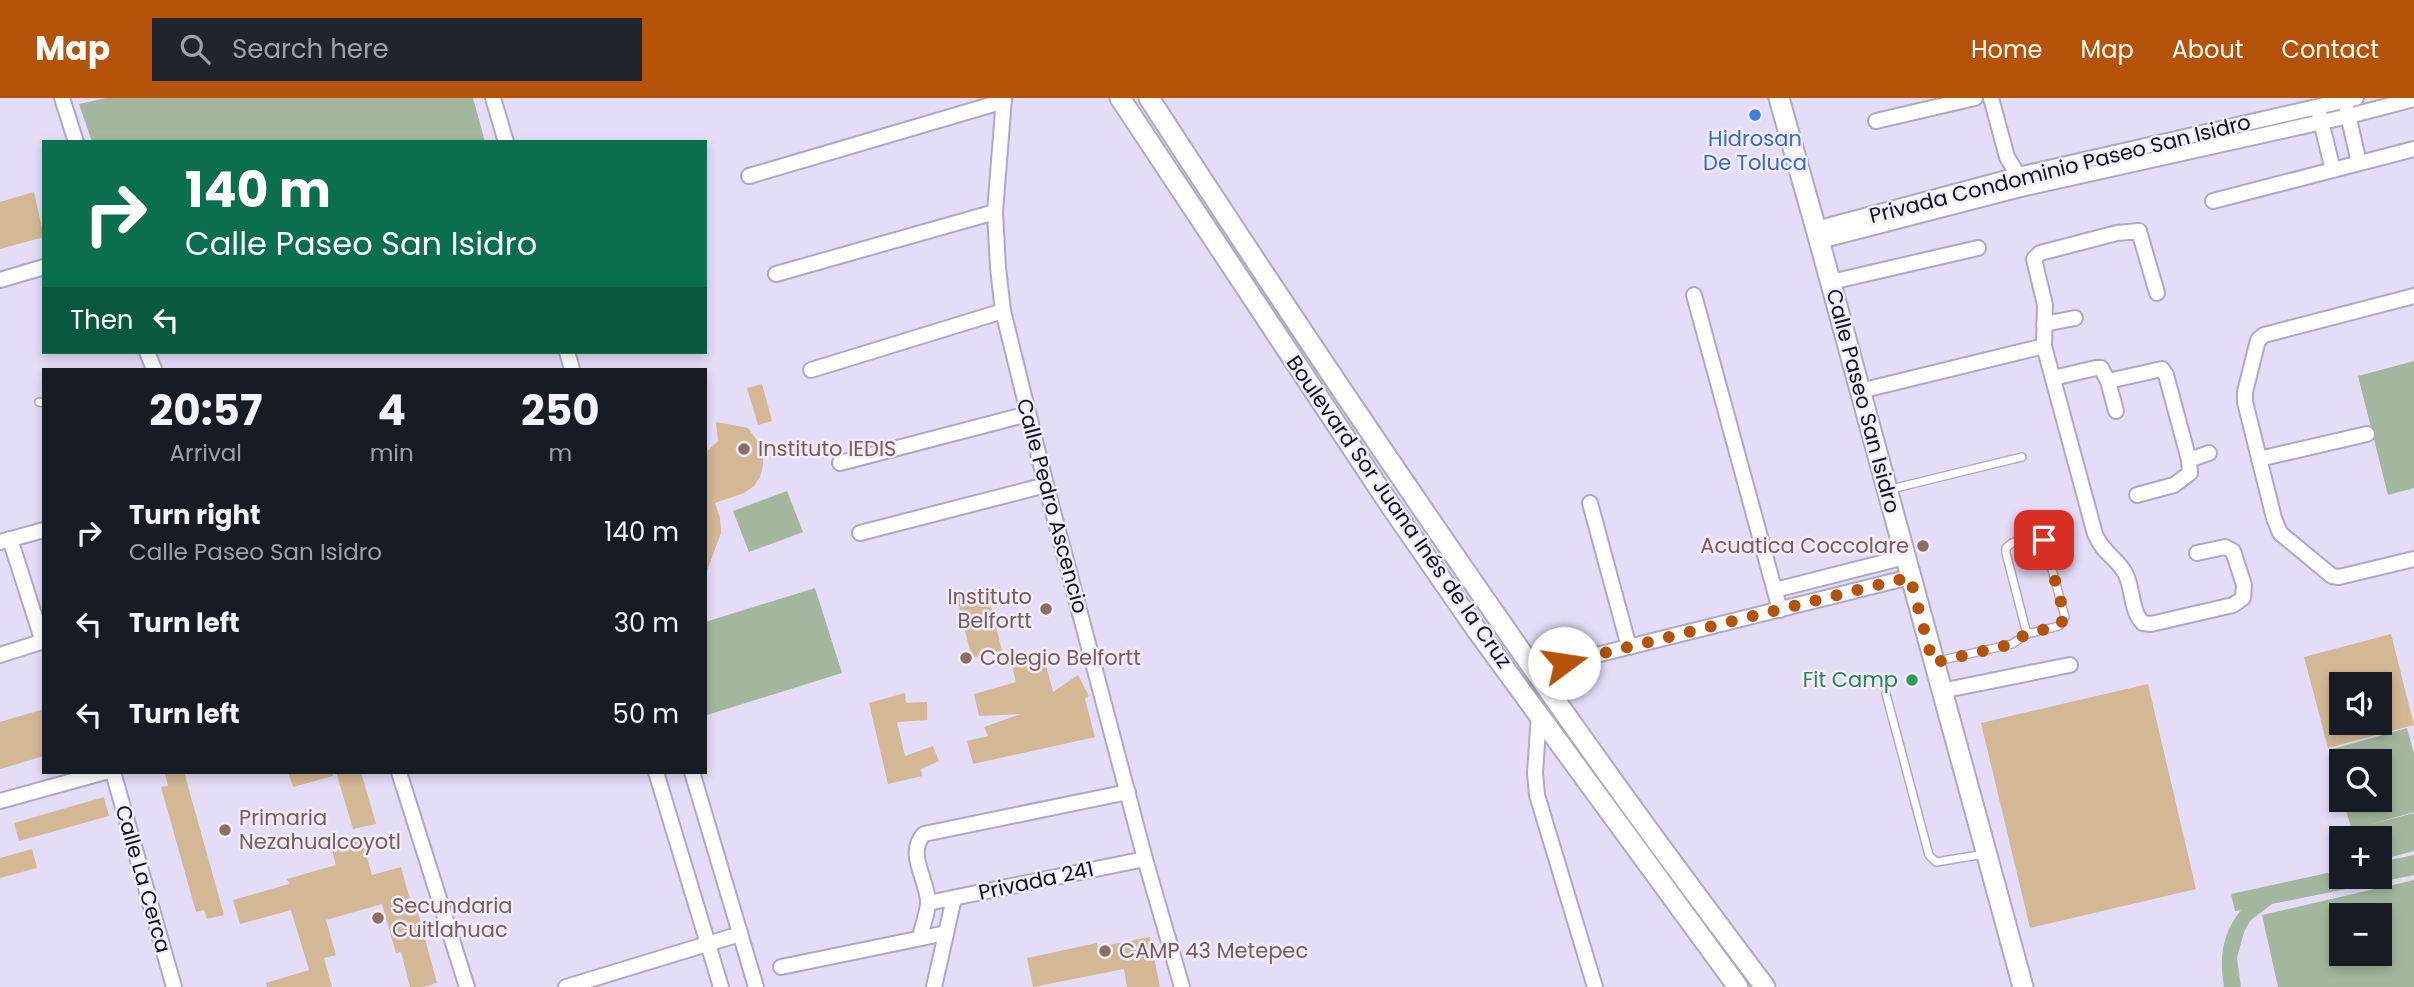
<!DOCTYPE html>
<html lang="en">
<head>
<meta charset="utf-8">
<style>
	:root { --surface:#171b24; --page:#20242c; --text:#f1f3f6; --muted:#9ea1a6; --accent:#b45309 }
	body { margin:0; font-family:Poppins,sans-serif; background:var(--page); color:var(--text); height:100vh; display:flex; flex-direction:column; font-size:26px; white-space:nowrap }
	* { box-sizing:border-box; margin:0 }
	p { font-size:23px; color:var(--muted) }
	.icon { flex:none; width:38px; height:38px; fill:none; stroke:currentColor; stroke-width:2; stroke-linecap:round; stroke-linejoin:round }
	.map { position:relative; flex:1; overflow:hidden }
	.side { position:absolute; left:42px; top:270px; width:665px; height:406px; display:flex; flex-direction:column; background:var(--surface); border-radius:0px; box-shadow:0 4px 10px #0003 }
	.side>* { flex:none }
	.top-card { position:absolute; left:42px; top:42px; width:665px; height:214px; border-radius:0px; box-shadow:0 4px 10px #0003; background:#0b6e4f; color:#fff; overflow:hidden }
	.controls { position:absolute; left:2329px; top:574px; display:grid; gap:14px }
	.controls a { display:grid; place-items:center; width:63px; height:63px; border-radius:0px; background:var(--surface); box-shadow:0 4px 10px #0003; font-size:35px }
	.pin { position:absolute; display:grid; place-items:center; width:60px; height:60px; color:#fff; margin:-30px; border-radius:14px; box-shadow:0 4px 10px #0006 }
	.me { position:absolute; width:77px; margin:-38px; rotate:76deg; stroke-linejoin:round; filter:drop-shadow(0 0 5px #0008) }
	.turn { display:flex; align-items:center; gap:24px; height:147px; padding:0 28px; font-size:32px }
	.turn .icon { width:91px; height:91px; stroke-width:2.5 }
	.turn b { display:block; font-size:49px; line-height:60px }
	.then { display:flex; align-items:center; height:66px; padding:0 28px; background:#0003; gap:14px; font-size:26px }
	.eta { display:flex; justify-content:space-evenly; align-items:center; height:119px; text-align:center }
	.eta b { font-size:42px; font-weight:700; line-height:49px }
	ul { padding:0; list-style:none }
	li { display:flex; align-items:center; gap:21px; height:91px; padding:0 28px }
	li div { flex:1 }
	li b { display:block; font-size:26px }
	li em { font-style:normal }
	header { display:flex; align-items:center; gap:42px; box-sizing:border-box; height:98px; padding:0 35px; background:var(--accent); color:#fff }
	header strong { font-size:33px }
	nav { display:flex; gap:38px; margin-inline-start:auto; font-size:24px }
	.search { width:490px; height:63px; background:var(--page); display:flex; align-items:center; gap:18px; box-sizing:border-box; padding:0 24px; border-radius:0px; color:var(--muted); font-size:26px }
	.map>svg:first-child { display:block }
	.green { fill:#a4b69e; fill-rule:evenodd }
	.building { fill:#d2b894; fill-rule:evenodd }
	.lines { fill:none; stroke-linecap:round; stroke-linejoin:round }
	.service-casing { stroke:#b0a8c2; stroke-width:10 }
	.minor-casing { stroke:#b0a8c2; stroke-width:18 }
	.secondary-casing { stroke:#b0a8c2; stroke-width:23 }
	.service { stroke:#fff; stroke-width:7 }
	.minor { stroke:#fff; stroke-width:14 }
	.secondary { stroke:#fff; stroke-width:19 }
	.route { stroke:#b45309; stroke-width:12; stroke-dasharray:0 21.6 }
	.shop-dot { fill:#3f7fe0; stroke:#f1ecfc; stroke-width:2.5 }
	.education-dot { fill:#8d6e63; stroke:#f1ecfc; stroke-width:2.5 }
	.leisure-dot { fill:#2e9e5b; stroke:#f1ecfc; stroke-width:2.5 }
	.labels { text-anchor:middle; stroke-width:5; stroke-linejoin:round; paint-order:stroke }
	.shop-label { font-size:21px; fill:#366cbe; stroke:#f1ecfc }
	.street-label { font-size:21px; fill:#14111a; stroke:#f1ecfc }
	.education-label { font-size:21px; fill:#785e54; stroke:#f1ecfc; text-anchor:start }
	.leisure-label { font-size:21px; fill:#27864d; stroke:#f1ecfc; text-anchor:end }
</style>
</head>
<body>
<header>
<strong>Map</strong>
<div class="search"><svg class="icon" aria-label="search" viewBox="0 0 24 24"><circle cx="10" cy="10" r="6"/><path d="M15 15l6 6"/></svg>Search here</div>
<nav><a>Home</a><a>Map</a><a>About</a><a>Contact</a></nav>
</header>
<div class="map">
<svg width="2414" height="889" viewBox="0 0 2414 889">
	<rect width="100%" height="100%" fill="#e5ddf8"/>
	<g class="green">
		<path d="M 106,0 L 473,0 L 485,44 L 92,44 L 79,6 Z"/>
		<path d="M 2414,263 L 2414,390 L 2388,397 L 2358,278 Z"/>
		<path d="M 787,393 L 803,434 L 749,454 L 733,413 Z"/>
		<path d="M 815,490 L 842,575 L 707,617 L 705,524 Z"/>
		<path d="M 2407,630 L 2414,656 L 2414,714 L 2372,726 L 2414,715 L 2414,753 L 2380,762 L 2380,740 L 2354,740 L 2343,702 L 2380,702 L 2380,663 L 2342,663 L 2341,695 L 2329,652 Z"/>
		<path d="M 2414,757 L 2414,777 L 2272,806 L 2250,823 L 2244,834 L 2237,860 L 2241,889 L 2224,889 C 2219,859 2222,836 2241,812 L 2235,813 L 2231,796 L 2341,772 L 2342,779 L 2380,779 L 2380,764 Z"/>
		<path d="M 2414,782 L 2414,889 L 2278,889 L 2262,817 ZM 2342,817 L 2380,817 L 2380,856 L 2342,856 Z"/>
	</g>
	<g class="building">
		<path d="M 34,94 L 44,139 L 0,151 L 0,104 Z"/>
		<path d="M 762,286 L 772,323 L 758,327 L 747,290 Z"/>
		<path d="M 716,324 L 748,330 L 759,345 L 763,356 L 763,367 L 760,379 L 754,388 L 744,395 L 715,405 L 720,420 L 721,435 L 707,473 L 705,472 L 705,355 L 718,343 Z"/>
		<path d="M 986,489 L 1002,553 L 972,560 L 956,497 Z"/>
		<path d="M 2391,536 L 2414,627 L 2328,650 L 2304,559 ZM 2342,586 L 2380,586 L 2380,625 L 2342,625 Z"/>
		<path d="M 1044,560 L 1053,594 L 1078,577 L 1089,598 L 1085,601 L 1095,639 L 973,666 L 967,643 L 988,638 L 984,629 L 1021,616 L 979,618 L 974,596 L 1016,584 L 1012,568 Z"/>
		<path d="M 2148,586 L 2196,791 L 2030,830 L 1981,625 Z"/>
		<path d="M 905,595 L 906,605 L 927,604 L 927,622 L 897,624 L 905,658 L 933,648 L 939,663 L 921,671 L 922,678 L 888,686 L 869,605 Z"/>
		<path d="M 44,611 L 44,658 L 0,671 L 0,624 Z"/>
		<path d="M 173,674 L 184,674 L 224,817 L 207,821 L 204,812 L 196,814 L 161,689 L 168,688 L 165,676 Z"/>
		<path d="M 288,674 L 333,674 L 333,678 L 293,689 Z"/>
		<path d="M 336,674 L 361,674 L 376,726 L 353,731 Z"/>
		<path d="M 104,699 L 109,718 L 19,743 L 14,725 Z"/>
		<path d="M 362,742 L 372,777 L 401,769 L 413,812 L 417,811 L 437,885 L 423,889 L 410,889 L 401,854 L 396,855 L 382,806 L 326,822 L 336,857 L 324,860 L 332,889 L 267,889 L 266,885 L 309,872 L 291,812 L 240,826 L 233,802 L 289,786 L 287,781 L 336,767 L 331,750 Z"/>
		<path d="M 32,751 L 37,770 L 0,780 L 0,760 Z"/>
		<path d="M 1150,839 L 1160,889 L 1127,889 L 1124,871 L 1033,889 L 1027,860 L 1097,845 L 1098,849 Z"/>
	</g>
	<g class="lines">
		<g class="service-casing">
			<g id="service">
				<path d="M 39,304 L 44,305"/>
				<path d="M 1887,392 L 2022,359"/>
				<path d="M 2034,437 L 2040,438 L 2044,442 L 2065,519 L 2059,528 L 2027,536 L 2006,455 L 2006,450 L 2012,445 Z"/>
				<path d="M 1934,564 L 2012,546 L 2027,536"/>
				<path d="M 1886,596 L 1929,757 L 1936,764 L 1985,756"/>
			</g>
		</g>
		<g class="minor-casing">
			<g id="minor">
				<path d="M 62,0 L 76,44"/>
				<path d="M 493,0 L 506,44"/>
				<path d="M 1004,0 L 995,114 L 998,170 L 1003,213 L 1046,387 L 1145,761 L 1182,889"/>
				<path d="M 1991,0 L 2007,59 L 2018,77 L 2020,86"/>
				<path d="M 2347,12 L 2359,65"/>
				<path d="M 2319,15 L 2333,72"/>
				<path d="M 1876,23 L 1975,0"/>
				<path d="M 749,78 L 1004,3"/>
				<path d="M 2213,103 L 2414,51"/>
				<path d="M 1816,131 L 2018,77 L 2356,0"/>
				<path d="M 1820,143 L 2021,91 L 2349,18 L 2414,1"/>
				<path d="M 776,176 L 995,114"/>
				<path d="M 0,182 L 44,169"/>
				<path d="M 1831,184 L 1978,150"/>
				<path d="M 2157,195 L 2139,133 L 2117,135 L 2040,155 L 2034,161 L 2045,207 L 2044,248 L 2095,436 C 2103,456 2119,461 2126,477 C 2133,491 2131,514 2143,525 L 2151,526 L 2233,507 L 2243,500 L 2244,487 L 2233,453 L 2225,449 L 2197,455"/>
				<path d="M 1694,197 L 1780,512"/>
				<path d="M 2414,198 L 2264,237 L 2258,242 L 2245,294 L 2245,304 L 2274,420 L 2280,435 L 2332,478 L 2339,479 L 2414,461"/>
				<path d="M 2044,226 L 2075,220"/>
				<path d="M 147,254 L 154,271"/>
				<path d="M 567,254 L 572,271"/>
				<path d="M 811,272 L 1003,213"/>
				<path d="M 2053,280 L 2096,270 L 2101,270 L 2108,283 L 2116,313"/>
				<path d="M 2108,283 L 2162,271 L 2166,277 L 2189,362 L 2190,375 L 2174,387 L 2137,397"/>
				<path d="M 1860,293 L 2044,248"/>
				<path d="M 2259,361 L 2367,336"/>
				<path d="M 2189,362 L 2209,355"/>
				<path d="M 840,365 L 1028,316"/>
				<path d="M 1590,405 L 1629,549"/>
				<path d="M 860,435 L 1046,387"/>
				<path d="M 10,441 L 43,544"/>
				<path d="M 0,444 L 44,432"/>
				<path d="M 1775,492 L 1905,459"/>
				<path d="M 0,557 L 44,543"/>
				<path d="M 1564,565 L 1910,479"/>
				<path d="M 1941,593 L 2070,567"/>
				<path d="M 1539,616 L 1535,675 L 1537,697 L 1595,889"/>
				<path d="M 113,674 L 174,889"/>
				<path d="M 399,674 L 467,889"/>
				<path d="M 656,674 L 721,889"/>
				<path d="M 692,674 L 756,889"/>
				<path d="M 0,703 L 105,674"/>
				<path d="M 928,805 L 1145,761"/>
				<path d="M 920,839 C 922,829 927,817 928,806 C 929,783 905,756 924,736 L 1128,694"/>
				<path d="M 781,869 L 946,835"/>
				<path d="M 566,889 L 740,836"/>
				<path d="M 934,889 L 954,800"/>
			</g>
		</g>
		<g class="secondary-casing">
			<g id="secondary">
				<path d="M 1120,0 L 1392,410 L 1478,534 L 1738,889"/>
				<path d="M 1149,0 C 1299,231 1453,460 1613,683 C 1663,753 1714,821 1765,889"/>
				<path d="M 1779,0 L 1816,131 L 2023,889"/>
			</g>
		</g>
		<use href="#service" class="service"/>
		<use href="#minor" class="minor"/>
		<use href="#secondary" class="secondary"/>
	</g>
	<g class="lines">
		<path class="route" d="M 1564,565 L 1910,479 L 1933,565 L 2012,546 L 2026,536 L 2059,528 L 2065,519 L 2044,442"/>
	</g>
	<circle class="shop-dot" cx="1755" cy="17" r="7"/>
	<g class="education-dot">
		<circle cx="744" cy="351" r="7"/>
		<circle cx="1923" cy="448" r="7"/>
		<circle cx="1046" cy="511" r="7"/>
		<circle cx="966" cy="560" r="7"/>
		<circle cx="225" cy="732" r="7"/>
		<circle cx="378" cy="820" r="7"/>
		<circle cx="1105" cy="853" r="7"/>
	</g>
	<circle class="leisure-dot" cx="1912" cy="582" r="7"/>
	<g class="labels">
		<g class="shop-label">
			<text x="1755" y="48">Hidrosan<tspan x="1755" dy="24">De Toluca</tspan></text>
		</g>
		<g class="street-label">
			<text transform="translate(2060 71) rotate(-14)" y="7">Privada Condominio Paseo San Isidro</text>
			<text transform="translate(1863 303) rotate(75)" y="7">Calle Paseo San Isidro</text>
			<text transform="translate(1052 408) rotate(75)" y="7">Calle Pedro Ascencio</text>
			<text transform="translate(1399 414) rotate(55)" y="7">Boulevard Sor Juana Inés de la Cruz</text>
			<text transform="translate(143 781) rotate(74)" y="7">Calle La Cerca</text>
			<text transform="translate(1036 783) rotate(-12)" y="7">Privada 241</text>
		</g>
		<g class="education-label">
			<text x="758" y="358">Instituto IEDIS</text>
			<text x="1909" y="455" text-anchor="end">Acuatica Coccolare</text>
			<text x="1032" y="506" text-anchor="end">Instituto<tspan x="1032" dy="24">Belfortt</tspan></text>
			<text x="980" y="567">Colegio Belfortt</text>
			<text x="239" y="727">Primaria<tspan x="239" dy="24">Nezahualcoyotl</tspan></text>
			<text x="392" y="815">Secundaria<tspan x="392" dy="24">Cuitlahuac</tspan></text>
			<text x="1119" y="860">CAMP 43 Metepec</text>
		</g>
		<g class="leisure-label">
			<text x="1898" y="589">Fit Camp</text>
		</g>
	</g>
</svg>
<div class="controls">
<a><svg class="icon" aria-label="sound" viewBox="0 0 24 24"><path d="M4 9h4l5-4v14l-5-4H4zM17 9q2 3 0 6"/></svg></a>
<a><svg class="icon" aria-label="search" viewBox="0 0 24 24"><circle cx="10" cy="10" r="6"/><path d="M15 15l6 6"/></svg></a>
<a>+</a>
<a>−</a>
</div>
<div class="pin" style="left:2044px;top:442px;background:#d93025"><svg class="icon" aria-label="arrive" viewBox="0 0 24 24"><path d="M6 21V4h12l-3 4 3 4H6"/></svg></div>
<svg class="me" style="left:1564px;top:565px" viewBox="-20 -20 40 40"><circle r="19" fill="#fff"/><path d="M0-13L10 11 0 6-10 11z" fill="#b45309"/></svg>
<div class="top-card">
<div class="turn"><svg class="icon" aria-label="right" viewBox="0 0 24 24"><path d="M7 20v-9h11M14 6l5 5-5 5"/></svg><div><b>140 m</b>Calle Paseo San Isidro</div></div>
<div class="then">Then<svg class="icon" aria-label="left" viewBox="0 0 24 24"><path d="M17 20v-9H6M10 6l-5 5 5 5"/></svg></div>
</div>
<section class="side">
<div class="eta">
<div><b>20:57</b><p>Arrival</p></div>
<div><b>4</b><p>min</p></div>
<div><b>250</b><p>m</p></div>
</div>
<ul>
<li><svg class="icon" aria-label="right" viewBox="0 0 24 24"><path d="M7 20v-9h11M14 6l5 5-5 5"/></svg><div><b>Turn right</b><p>Calle Paseo San Isidro</p></div><em>140 m</em></li>
<li><svg class="icon" aria-label="left" viewBox="0 0 24 24"><path d="M17 20v-9H6M10 6l-5 5 5 5"/></svg><div><b>Turn left</b></div><em>30 m</em></li>
<li><svg class="icon" aria-label="left" viewBox="0 0 24 24"><path d="M17 20v-9H6M10 6l-5 5 5 5"/></svg><div><b>Turn left</b></div><em>50 m</em></li>
</ul>
</section>
</div>
</body>
</html>
